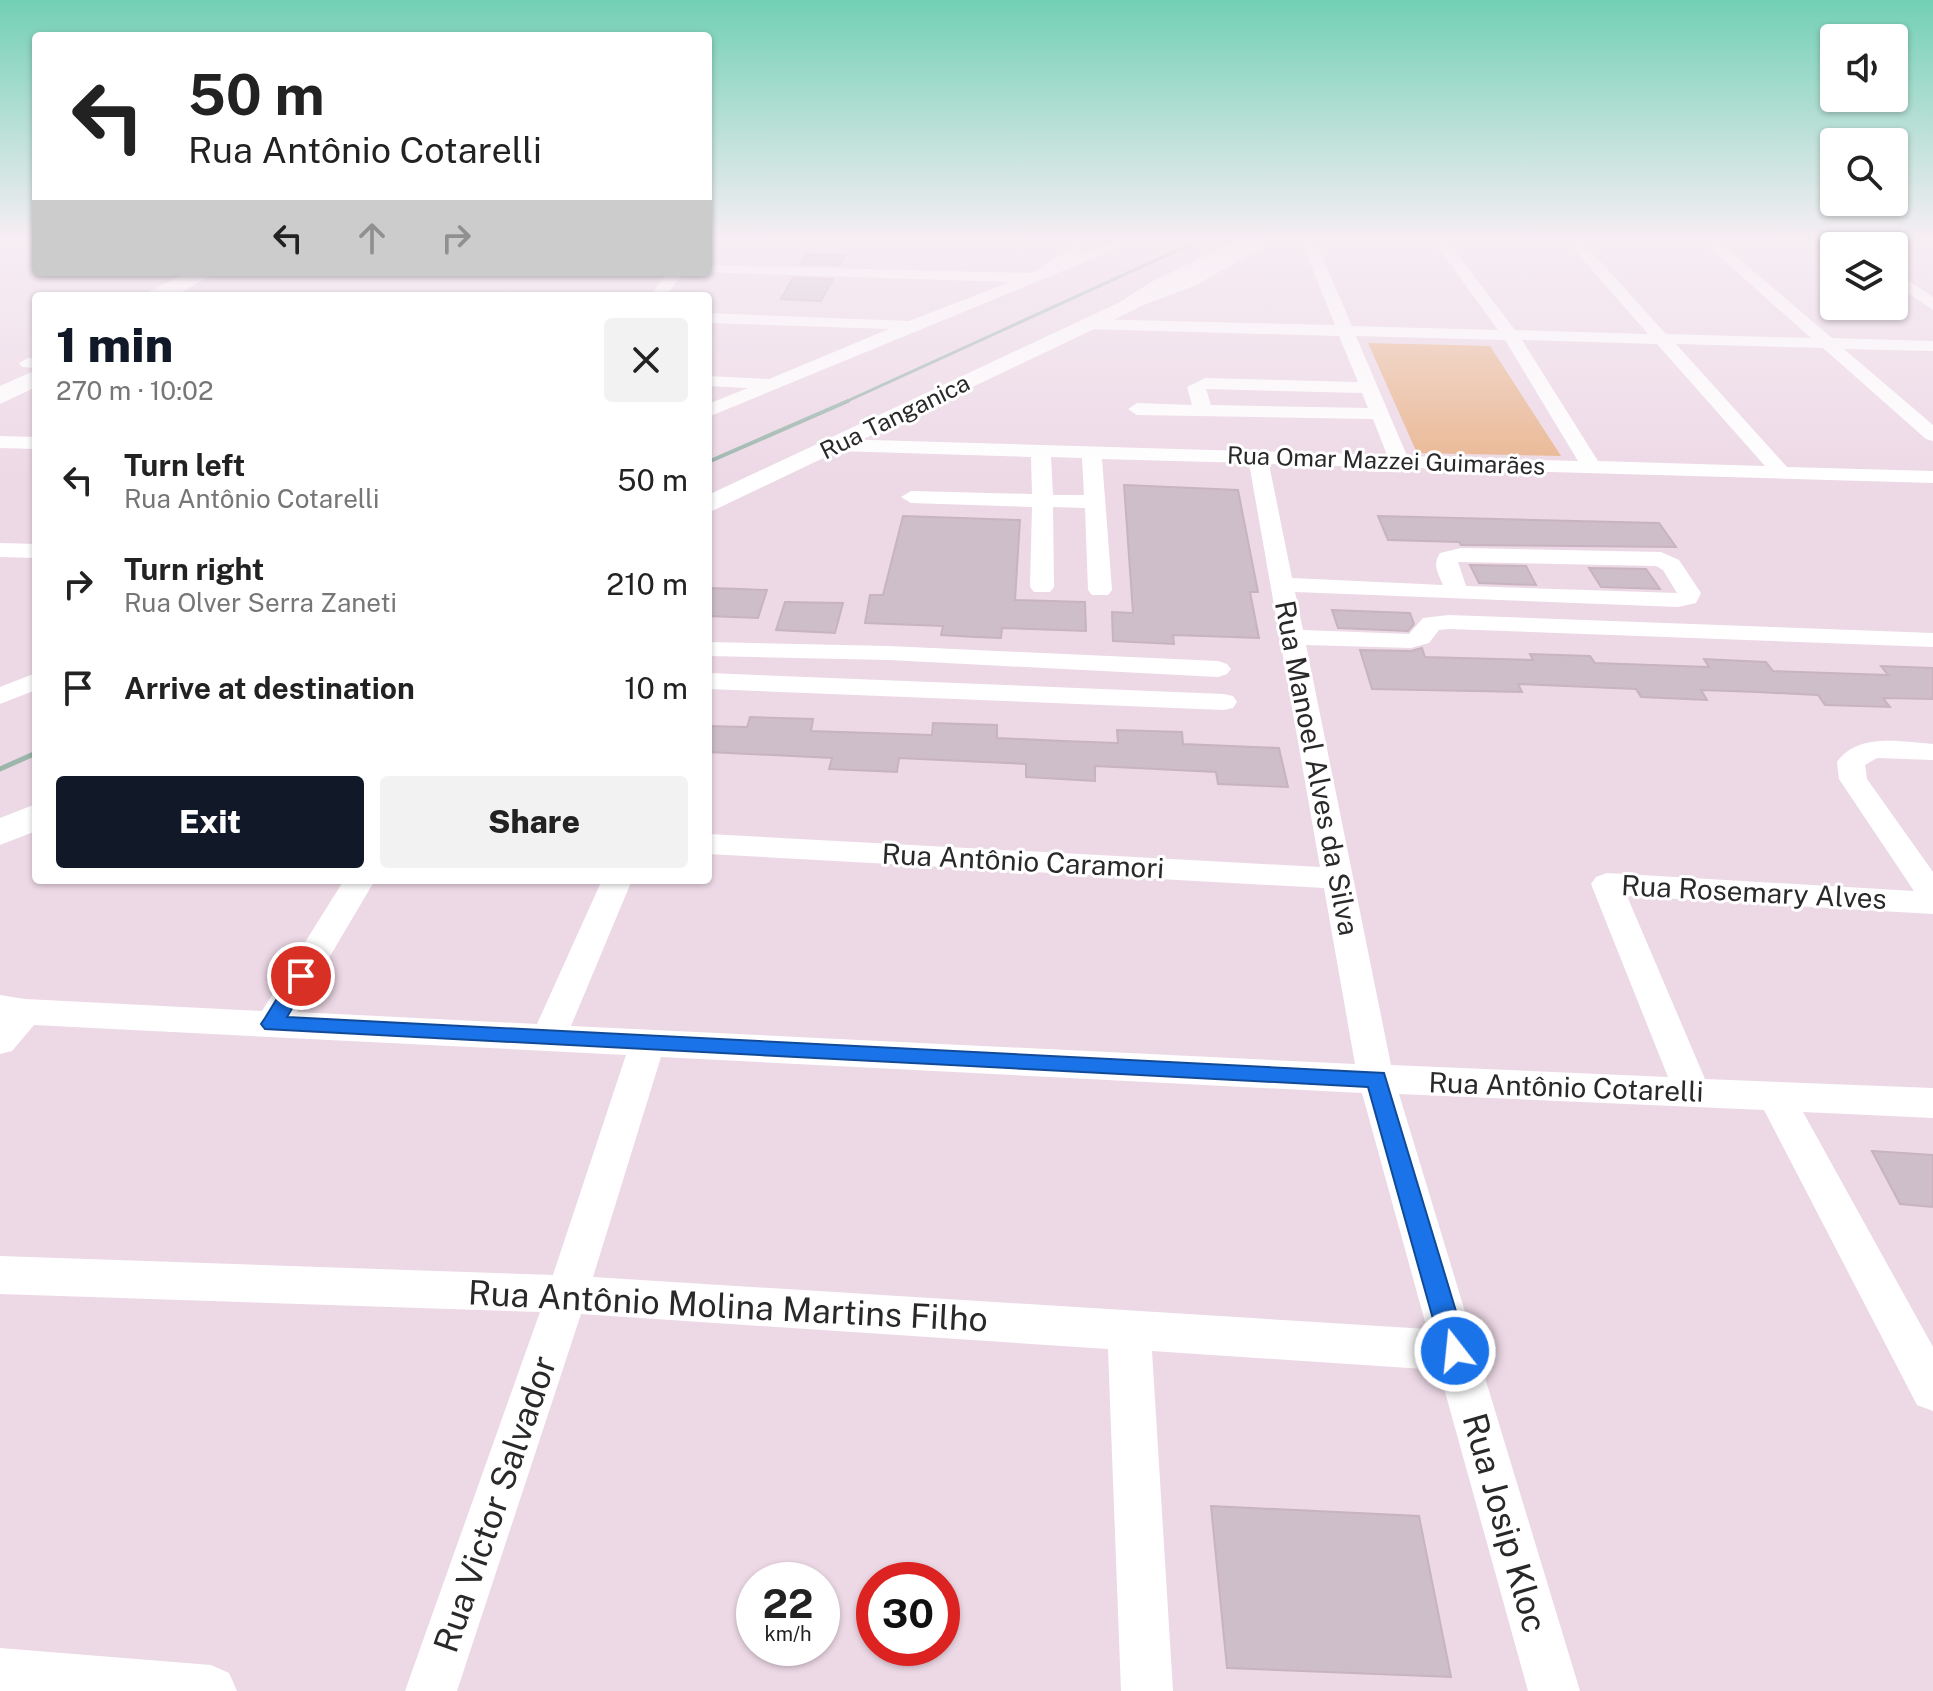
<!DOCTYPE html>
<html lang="en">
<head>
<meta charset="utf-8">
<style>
	:root { --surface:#fff; --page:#f2f2f2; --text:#222; --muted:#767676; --accent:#111827 }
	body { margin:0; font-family:"Public Sans",sans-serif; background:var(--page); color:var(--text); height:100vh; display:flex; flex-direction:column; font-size:30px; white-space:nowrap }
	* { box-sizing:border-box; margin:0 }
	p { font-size:26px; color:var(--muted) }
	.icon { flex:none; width:44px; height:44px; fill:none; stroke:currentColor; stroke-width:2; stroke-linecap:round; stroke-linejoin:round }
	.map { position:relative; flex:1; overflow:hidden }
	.details { position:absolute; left:32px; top:292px; width:680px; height:592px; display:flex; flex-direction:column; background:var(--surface); border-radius:8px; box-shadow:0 2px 6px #0004 }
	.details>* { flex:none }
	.top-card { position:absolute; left:32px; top:32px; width:680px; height:244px; border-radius:8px; box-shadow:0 2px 6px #0004; background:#fff; color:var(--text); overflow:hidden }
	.buttons { position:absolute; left:1820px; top:24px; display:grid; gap:16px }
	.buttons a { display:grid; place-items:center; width:88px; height:88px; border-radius:8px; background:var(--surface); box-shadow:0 2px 6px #0004; font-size:40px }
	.speed { position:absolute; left:736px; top:1562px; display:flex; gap:16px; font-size:40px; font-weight:700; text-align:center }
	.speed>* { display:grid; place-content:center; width:104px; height:104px; border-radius:50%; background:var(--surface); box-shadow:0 2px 6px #0004; line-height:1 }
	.speed small { font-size:20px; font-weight:400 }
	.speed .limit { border:12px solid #d22; background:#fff; color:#111 }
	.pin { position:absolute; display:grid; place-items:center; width:68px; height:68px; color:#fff; margin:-34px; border:4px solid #fff; border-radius:50%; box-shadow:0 2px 8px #0007 }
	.me { position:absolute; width:88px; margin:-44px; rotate:344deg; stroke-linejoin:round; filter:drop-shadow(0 0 6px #0008) }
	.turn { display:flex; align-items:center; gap:28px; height:168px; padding:0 24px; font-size:36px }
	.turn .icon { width:104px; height:104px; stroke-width:2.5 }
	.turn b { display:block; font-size:56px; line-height:68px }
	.lanes { display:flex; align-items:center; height:76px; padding:0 24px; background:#0003; justify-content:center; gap:40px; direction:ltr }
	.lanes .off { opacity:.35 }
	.round { display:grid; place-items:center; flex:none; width:84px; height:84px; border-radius:8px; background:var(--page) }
	.headline { display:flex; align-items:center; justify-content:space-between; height:136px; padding:0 24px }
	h1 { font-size:48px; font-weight:800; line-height:60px; color:var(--accent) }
	.button { display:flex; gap:16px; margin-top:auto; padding:16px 24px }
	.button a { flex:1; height:92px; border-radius:8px; background:var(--accent); color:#fff; font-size:32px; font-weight:800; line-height:92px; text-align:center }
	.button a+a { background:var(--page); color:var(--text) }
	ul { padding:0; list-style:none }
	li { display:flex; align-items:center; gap:24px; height:104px; padding:0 24px }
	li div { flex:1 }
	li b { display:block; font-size:30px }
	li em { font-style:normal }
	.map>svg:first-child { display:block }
	.green { fill:#e9b690 }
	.building { fill:#cebec9; stroke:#c8b3c0; stroke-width:2 }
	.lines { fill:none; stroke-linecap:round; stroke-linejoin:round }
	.minor { fill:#fff; fill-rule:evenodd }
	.tertiary { fill:#fff; fill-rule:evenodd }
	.secondary { fill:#fff; fill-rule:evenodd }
	.rail-far2 { stroke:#9cb6ac; stroke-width:3 }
	.rail-far1 { stroke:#9cb6ac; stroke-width:4 }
	.rail { stroke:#9cb6ac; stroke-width:5 }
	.route { fill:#1a73e8; stroke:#114b97; stroke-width:2 }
	.labels { text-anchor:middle; stroke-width:6; stroke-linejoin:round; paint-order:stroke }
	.far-street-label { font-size:24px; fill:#292929; stroke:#fff }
	.street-label { font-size:28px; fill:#292929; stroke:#fff }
	.near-street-label { font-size:34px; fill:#292929; stroke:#fff }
</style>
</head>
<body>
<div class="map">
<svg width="1933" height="1691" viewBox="0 0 1933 1691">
	<rect width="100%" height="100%" fill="#edd9e6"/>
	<path class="green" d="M 1368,343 L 1490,346 L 1561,456 L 1417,453 Z"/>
	<g class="building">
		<path d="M 806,254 L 845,255 L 840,265 L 801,264 Z"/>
		<path d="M 793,278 L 833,279 L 821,301 L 781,299 Z"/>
		<path d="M 1124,485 L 1238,490 L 1258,592 L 1250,592 L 1259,638 L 1173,635 L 1174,644 L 1113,641 L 1112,612 L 1133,613 Z"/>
		<path d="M 903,516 L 1020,520 L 1015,600 L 1085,602 L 1086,631 L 1002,628 L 1001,638 L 975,637 L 941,635 L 943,626 L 865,623 L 870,595 L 883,595 Z"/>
		<path d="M 1378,516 L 1659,523 L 1676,547 L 1461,545 L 1459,542 L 1388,540 Z"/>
		<path d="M 1470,565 L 1526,566 L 1536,585 L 1479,583 Z"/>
		<path d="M 1589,568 L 1646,569 L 1660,589 L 1601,587 Z"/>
		<path d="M 708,588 L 742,589 L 767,590 L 758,618 L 708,616 Z"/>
		<path d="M 785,602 L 843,603 L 835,633 L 776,630 Z"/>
		<path d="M 1332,610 L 1410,613 L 1414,624 L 1408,631 L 1338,628 Z"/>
		<path d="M 1422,648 L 1425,657 L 1533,660 L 1530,654 L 1590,656 L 1595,663 L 1709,667 L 1704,659 L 1766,662 L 1773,671 L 1888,675 L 1881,666 L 1933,668 L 1933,699 L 1883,698 L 1890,707 L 1825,705 L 1818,695 L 1757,692 L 1701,690 L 1707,700 L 1641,697 L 1636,689 L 1518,684 L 1522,692 L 1372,689 L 1360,650 L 1411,651 Z"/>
		<path d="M 750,717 L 813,719 L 811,731 L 932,735 L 933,723 L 997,725 L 997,738 L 1063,741 L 1118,743 L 1117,730 L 1182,732 L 1183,744 L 1279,748 L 1288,787 L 1218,784 L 1216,772 L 1095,766 L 1095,781 L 1026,777 L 1026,764 L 899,758 L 897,772 L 829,769 L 832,758 L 708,752 L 708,726 L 747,727 Z"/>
		<path d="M 1872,1151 L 1933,1155 L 1933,1207 L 1900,1204 Z"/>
		<path d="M 1211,1506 L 1419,1516 L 1451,1677 L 1227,1668 Z"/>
	</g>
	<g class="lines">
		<g class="minor">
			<path d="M 1066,240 L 1080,240 L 1083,244 L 1079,255 L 1118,240 L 1138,240 L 708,417 L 708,404 L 748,388 L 708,386 L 708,376 L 769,379 L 889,329 L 708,323 L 708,313 L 909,321 L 1010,282 L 703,272 L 708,272 L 708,265 L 1032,273 L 1066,251 L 1069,244 Z"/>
			<path d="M 1259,240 L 1277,240 L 1194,286 L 1133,309 L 1127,311 L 1119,306 L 1184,280 Z"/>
			<path d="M 1301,240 L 1315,240 L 1352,326 L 1498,330 L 1433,240 L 1447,240 L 1515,330 L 1648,334 L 1566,240 L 1581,240 L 1666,334 L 1811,338 L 1701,240 L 1717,240 L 1832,338 L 1933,341 L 1933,351 L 1844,349 L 1933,425 L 1933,441 L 1926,439 L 1823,348 L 1676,344 L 1787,467 L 1933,471 L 1933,483 L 1269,464 L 1292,578 L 1443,585 C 1438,573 1432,565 1440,553 L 1461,548 L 1661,552 L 1679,560 L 1701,593 L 1696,603 L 1678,607 L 1295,592 L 1303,630 L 1409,634 L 1423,618 L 1449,615 L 1933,633 L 1933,647 L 1449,629 L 1439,630 L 1429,643 L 1411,648 L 1306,645 L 1391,1065 L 1668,1077 L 1591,884 L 1596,877 L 1607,873 L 1914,891 L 1839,779 L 1837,762 C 1858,732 1902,742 1933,744 L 1933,760 L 1877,758 L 1865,765 L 1867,779 L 1933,872 L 1933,914 L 1627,896 L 1705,1079 L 1933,1088 L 1933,1118 L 1803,1112 L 1933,1347 L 1933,1411 L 1917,1405 L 1764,1110 L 1399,1094 L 1580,1691 L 1528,1691 L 1439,1370 L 1152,1351 L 1173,1691 L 1121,1691 L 1108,1349 L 581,1314 L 457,1691 L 405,1691 L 540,1312 L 0,1294 L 0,1256 L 553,1275 L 626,1055 L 34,1025 L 12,1051 L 0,1054 L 0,995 L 25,999 L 262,1011 L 344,880 L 375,880 L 297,1012 L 537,1024 L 602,880 L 632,880 L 571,1026 L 1355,1064 L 1324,888 L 708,854 L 708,834 L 1320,867 L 1249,463 L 1102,459 L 1112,590 L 1108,595 L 1092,595 L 1088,590 L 1085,508 L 1053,507 L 1054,587 L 1050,592 L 1034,592 L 1030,587 L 1032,507 L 911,503 L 901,497 L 911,491 L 1032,494 L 1031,457 L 838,451 L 828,445 L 838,439 L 1387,455 L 1373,419 L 1137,415 L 1128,409 L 1137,403 L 1192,405 L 1187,387 L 1205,378 L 1358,382 L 1339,336 L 1087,329 L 1079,324 L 1087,319 L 1335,325 ZM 1356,336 L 1505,340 L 1578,461 L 1407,456 ZM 1522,340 L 1657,344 L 1765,466 L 1598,461 ZM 1206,389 L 1362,393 L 1368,408 L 1211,405 ZM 1051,457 L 1082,458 L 1084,495 L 1053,495 ZM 1458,562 L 1656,566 L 1663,570 L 1677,593 L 1466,586 ZM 661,1057 L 1362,1093 L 1427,1329 L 593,1277 Z"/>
			<path d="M 1837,240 L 1853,240 L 1859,246 L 1843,246 Z"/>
			<path d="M 1894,271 L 1933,297 L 1933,310 L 1894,283 Z"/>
			<path d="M 668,272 L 684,272 L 666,296 L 650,296 Z"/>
			<path d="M 28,358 L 36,358 L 36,368 L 22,367 L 19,363 Z"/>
			<path d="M 0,436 L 36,437 L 36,449 L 0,448 Z"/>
			<path d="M 0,543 L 36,544 L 36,558 L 0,557 Z"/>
			<path d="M 708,642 L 889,646 L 1218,661 L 1227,664 L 1231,669 L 1227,674 L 1218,677 L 889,660 L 708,656 Z"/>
			<path d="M 36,673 L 36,690 L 0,704 L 0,687 Z"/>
			<path d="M 708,673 L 1224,694 L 1233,696 L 1237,702 L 1233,708 L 1224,710 L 708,689 Z"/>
			<path d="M 0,1648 L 211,1665 L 229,1673 L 237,1691 L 0,1691 Z"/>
		</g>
		<g class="tertiary">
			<path d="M 1237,240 L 1260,240 L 1165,290 L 1134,310 L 708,513 L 708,495 L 1120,302 L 1151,282 Z"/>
			<path d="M 36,804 L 36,831 L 0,845 L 0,818 Z"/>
		</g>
		<g class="secondary">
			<path d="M 189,272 L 217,272 L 175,296 L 147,296 L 150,291 Z"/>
			<path d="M 36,370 L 36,387 L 0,404 L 0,386 Z"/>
		</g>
		<path class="rail-far2" d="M 843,403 L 1200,240"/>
		<path class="rail-far1" d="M 708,462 L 848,401"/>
		<path class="rail" d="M 0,769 L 36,753"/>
	</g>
	<linearGradient id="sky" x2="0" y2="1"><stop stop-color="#72d0b4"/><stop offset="0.5" stop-color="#f7eef4"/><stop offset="1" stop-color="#f7eef4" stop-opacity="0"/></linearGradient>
	<rect width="1933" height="477" fill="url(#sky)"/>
	<path class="route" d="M 301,968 L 308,971 L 311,976 L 287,1017 L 1384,1073 L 1468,1351 L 1464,1360 L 1455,1363 L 1445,1360 L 1442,1351 L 1368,1087 L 265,1029 L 261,1024 L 265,1018 L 294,971 Z"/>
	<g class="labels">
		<g class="far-street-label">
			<text transform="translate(895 417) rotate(-26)" y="8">Rua Tanganica</text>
			<text transform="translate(1386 461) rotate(2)" y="8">Rua Omar Mazzei Guimarães</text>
		</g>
		<g class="street-label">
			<text transform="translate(1317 768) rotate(79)" y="10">Rua Manoel Alves da Silva</text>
			<text transform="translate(1023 861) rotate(3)" y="10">Rua Antônio Caramori</text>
			<text transform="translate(1754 892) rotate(3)" y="10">Rua Rosemary Alves</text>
			<text transform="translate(1566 1087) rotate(2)" y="10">Rua Antônio Cotarelli</text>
		</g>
		<g class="near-street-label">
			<text transform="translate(728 1306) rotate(3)" y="12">Rua Antônio Molina Martins Filho</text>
			<text transform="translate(495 1504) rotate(-71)" y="12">Rua Victor Salvador</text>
			<text transform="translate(1505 1523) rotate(74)" y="12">Rua Josip Kloc</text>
		</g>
	</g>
</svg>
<div class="buttons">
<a><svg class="icon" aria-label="sound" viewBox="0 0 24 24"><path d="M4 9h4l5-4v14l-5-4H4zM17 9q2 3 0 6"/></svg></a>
<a><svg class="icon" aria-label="search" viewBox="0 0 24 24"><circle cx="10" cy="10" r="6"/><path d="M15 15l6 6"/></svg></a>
<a><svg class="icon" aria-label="layers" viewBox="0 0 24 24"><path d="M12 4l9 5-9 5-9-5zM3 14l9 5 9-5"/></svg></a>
</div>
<div class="speed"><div>22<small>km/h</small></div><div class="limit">30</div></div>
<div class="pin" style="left:301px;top:976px;background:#d93025"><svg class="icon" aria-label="arrive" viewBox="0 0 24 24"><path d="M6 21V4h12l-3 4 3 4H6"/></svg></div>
<svg class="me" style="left:1455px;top:1351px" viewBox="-20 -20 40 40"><circle r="17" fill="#1a73e8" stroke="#fff" stroke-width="3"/><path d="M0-11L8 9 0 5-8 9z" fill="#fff"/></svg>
<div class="top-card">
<div class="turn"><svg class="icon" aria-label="left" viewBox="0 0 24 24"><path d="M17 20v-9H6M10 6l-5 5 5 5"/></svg><div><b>50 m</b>Rua Antônio Cotarelli</div></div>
<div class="lanes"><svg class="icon" aria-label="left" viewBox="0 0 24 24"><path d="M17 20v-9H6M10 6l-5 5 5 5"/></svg><svg class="icon off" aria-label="ahead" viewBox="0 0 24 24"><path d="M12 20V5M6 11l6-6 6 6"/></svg><svg class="icon off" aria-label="right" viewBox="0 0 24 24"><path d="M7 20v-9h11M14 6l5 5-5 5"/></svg></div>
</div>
<section class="details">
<div class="headline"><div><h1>1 min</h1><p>270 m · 10:02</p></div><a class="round"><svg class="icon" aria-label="close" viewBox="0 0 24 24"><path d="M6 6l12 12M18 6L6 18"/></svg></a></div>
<ul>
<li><svg class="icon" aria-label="left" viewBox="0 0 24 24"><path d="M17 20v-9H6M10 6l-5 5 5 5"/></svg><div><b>Turn left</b><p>Rua Antônio Cotarelli</p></div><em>50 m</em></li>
<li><svg class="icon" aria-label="right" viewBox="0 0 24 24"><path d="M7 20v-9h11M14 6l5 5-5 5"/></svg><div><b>Turn right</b><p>Rua Olver Serra Zaneti</p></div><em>210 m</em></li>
<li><svg class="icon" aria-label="arrive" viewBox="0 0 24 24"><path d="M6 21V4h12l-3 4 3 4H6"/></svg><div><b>Arrive at destination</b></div><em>10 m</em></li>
</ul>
<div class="button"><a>Exit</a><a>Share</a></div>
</section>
</div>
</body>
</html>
